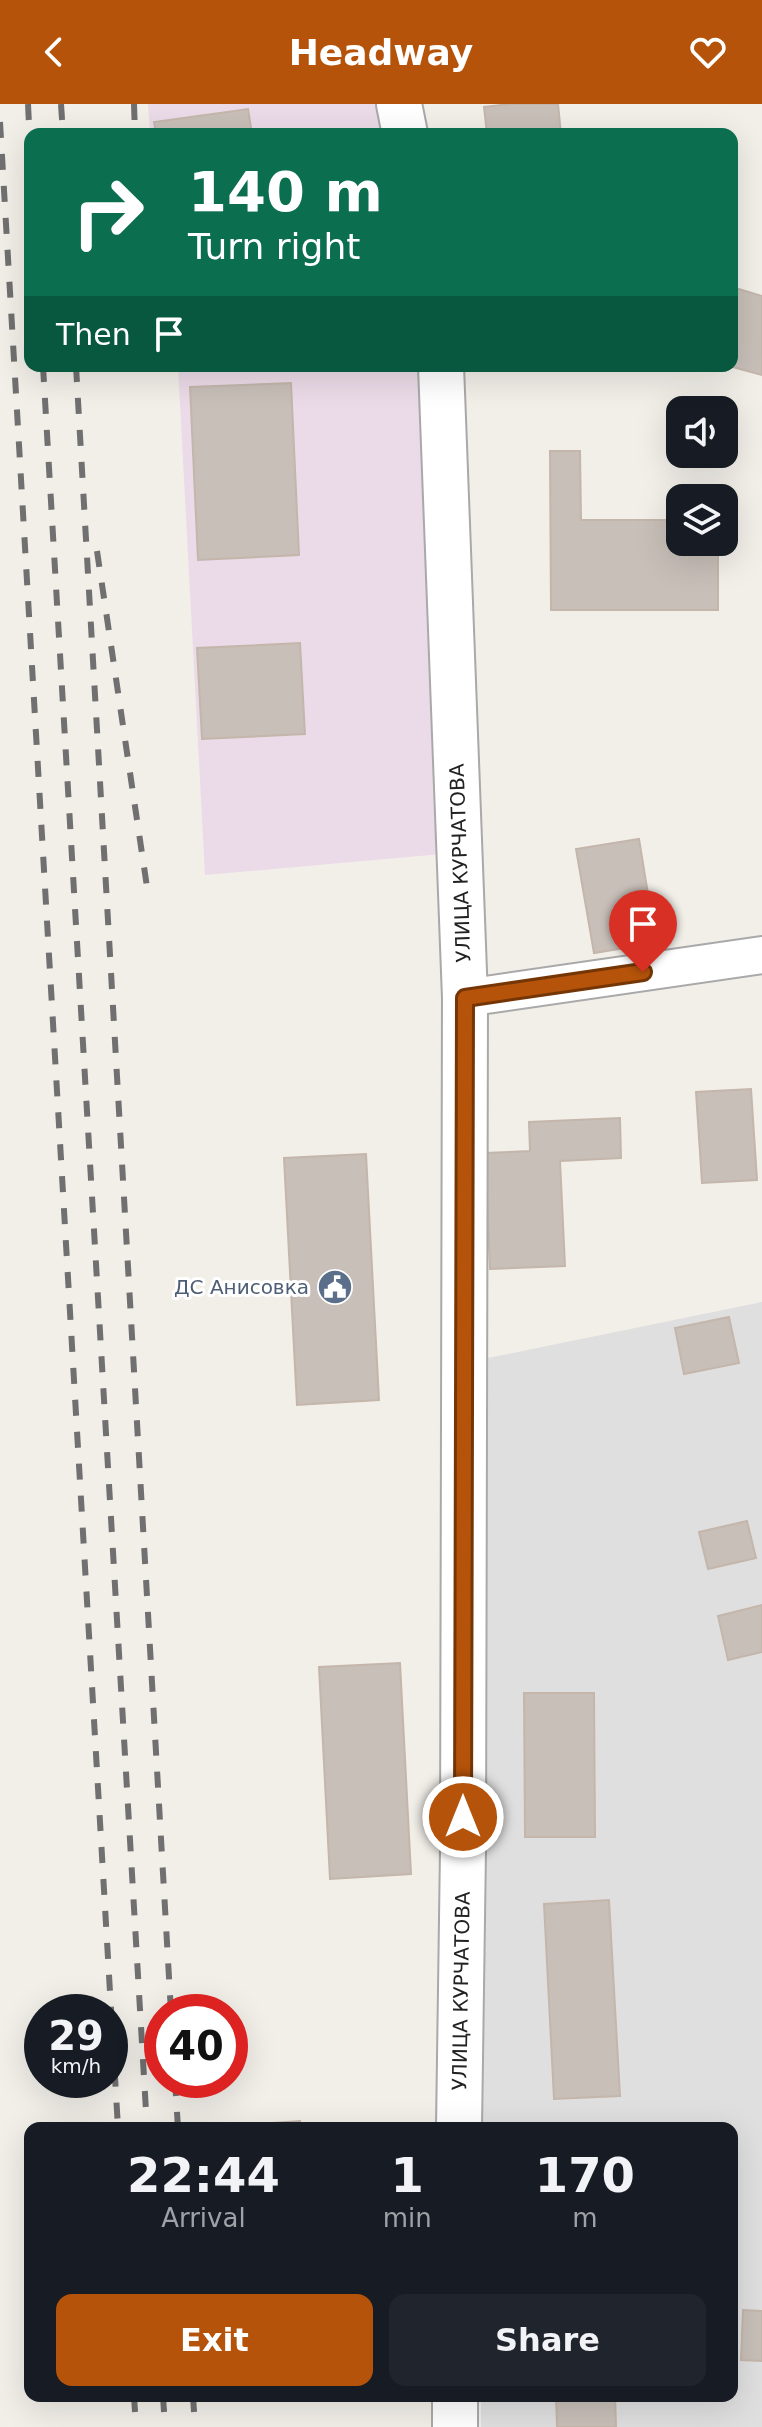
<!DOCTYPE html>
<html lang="en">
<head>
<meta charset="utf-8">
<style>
	:root { --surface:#171b24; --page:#20242c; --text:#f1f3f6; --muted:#9ea1a6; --accent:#b45309 }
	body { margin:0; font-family:"DejaVu Sans",sans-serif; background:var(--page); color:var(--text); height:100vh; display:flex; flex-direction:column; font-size:30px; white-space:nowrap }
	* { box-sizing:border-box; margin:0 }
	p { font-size:26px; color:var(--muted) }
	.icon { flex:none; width:44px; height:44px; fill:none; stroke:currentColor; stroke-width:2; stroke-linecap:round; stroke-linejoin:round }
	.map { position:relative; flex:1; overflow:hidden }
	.drawer { position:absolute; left:24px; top:2018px; width:714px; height:280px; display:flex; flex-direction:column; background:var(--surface); border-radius:16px; box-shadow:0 8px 32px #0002 }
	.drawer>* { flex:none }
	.banner { position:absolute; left:24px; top:24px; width:714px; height:244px; border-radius:16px; box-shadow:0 8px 32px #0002; background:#0b6e4f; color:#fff; overflow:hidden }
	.tools { position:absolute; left:666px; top:292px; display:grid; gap:16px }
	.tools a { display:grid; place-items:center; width:72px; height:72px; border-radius:16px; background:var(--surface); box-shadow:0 8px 32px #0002; font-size:40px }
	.speed { position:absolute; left:24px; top:1890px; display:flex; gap:16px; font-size:40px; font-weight:700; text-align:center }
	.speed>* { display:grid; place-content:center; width:104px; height:104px; border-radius:50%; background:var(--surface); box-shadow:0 8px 32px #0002; line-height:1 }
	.speed small { font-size:20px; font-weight:400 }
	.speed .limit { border:12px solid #d22; background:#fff; color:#111 }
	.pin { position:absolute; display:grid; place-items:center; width:68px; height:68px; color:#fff; margin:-82px -34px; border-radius:50% 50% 50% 0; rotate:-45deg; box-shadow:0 0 8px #0007 }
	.pin .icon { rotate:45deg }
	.me { position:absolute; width:88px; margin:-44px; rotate:0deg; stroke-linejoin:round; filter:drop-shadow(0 0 6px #0008) }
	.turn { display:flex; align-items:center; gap:28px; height:168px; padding:0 32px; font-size:36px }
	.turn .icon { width:104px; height:104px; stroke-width:2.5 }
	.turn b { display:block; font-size:56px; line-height:68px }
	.then { display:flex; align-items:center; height:76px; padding:0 32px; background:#0003; gap:16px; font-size:30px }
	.eta { display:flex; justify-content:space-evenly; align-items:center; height:136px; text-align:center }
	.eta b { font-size:48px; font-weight:800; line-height:56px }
	.button { display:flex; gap:16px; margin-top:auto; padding:16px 32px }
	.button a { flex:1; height:92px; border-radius:16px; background:var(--accent); color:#fff; font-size:32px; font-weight:800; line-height:92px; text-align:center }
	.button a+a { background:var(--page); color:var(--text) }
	header { display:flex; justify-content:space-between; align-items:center; height:104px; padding:0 32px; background:var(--accent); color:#fff; font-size:36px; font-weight:800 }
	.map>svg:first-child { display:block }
	.residential { fill:#e0dfdf }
	.industrial { fill:#ebdbe8 }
	.building { fill:#c7bfb8; stroke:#c4b6ab; stroke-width:2 }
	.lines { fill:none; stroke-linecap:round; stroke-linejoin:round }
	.minor-casing { stroke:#a9a9a9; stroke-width:40 }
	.tertiary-casing { stroke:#a9a9a9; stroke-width:48 }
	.minor { stroke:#fff; stroke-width:36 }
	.tertiary { stroke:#fff; stroke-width:44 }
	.rail { stroke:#707070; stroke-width:6; stroke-dasharray:16 16; stroke-linecap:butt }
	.route-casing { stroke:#753606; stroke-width:20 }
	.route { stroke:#b45309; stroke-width:14 }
	.labels { text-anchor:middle; stroke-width:6; stroke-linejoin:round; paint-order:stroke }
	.street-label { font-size:20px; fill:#222; stroke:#fff }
	.service-label { font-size:20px; fill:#4e5e75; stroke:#fff; text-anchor:end }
</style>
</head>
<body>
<header><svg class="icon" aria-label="back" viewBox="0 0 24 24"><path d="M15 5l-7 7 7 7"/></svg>Headway<svg class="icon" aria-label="heart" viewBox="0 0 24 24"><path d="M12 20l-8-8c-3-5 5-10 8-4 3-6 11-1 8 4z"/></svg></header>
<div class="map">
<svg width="762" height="2323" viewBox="0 0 762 2323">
	<rect width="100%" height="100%" fill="#f2efe9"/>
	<path class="residential" d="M 762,1198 L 762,2323 L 481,2323 L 481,2292 L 732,2292 L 732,2024 L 482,2024 L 483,1255 Z"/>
	<g class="industrial">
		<path d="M 148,0 L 378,0 L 384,30 L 150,30 Z"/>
		<path d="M 178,262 L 421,262 L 442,750 L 205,771 Z"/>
	</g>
	<g class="building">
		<path d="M 510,0 L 558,0 L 561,30 L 487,30 L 484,3 Z"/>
		<path d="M 248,5 L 252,30 L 156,30 L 154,18 Z"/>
		<path d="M 732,183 L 762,192 L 762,271 L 729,262 L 732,262 Z"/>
		<path d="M 291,279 L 299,451 L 198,456 L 190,283 Z"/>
		<path d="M 550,347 L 580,347 L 581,416 L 680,416 L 680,438 L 718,438 L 718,506 L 551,506 Z"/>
		<path d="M 300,539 L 305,630 L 202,635 L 197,544 Z"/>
		<path d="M 639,735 L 656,839 L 594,849 L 576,745 Z"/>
		<path d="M 751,985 L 757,1076 L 702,1079 L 696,988 Z"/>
		<path d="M 620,1014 L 621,1054 L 560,1057 L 565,1162 L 490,1165 L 485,1049 L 530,1047 L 529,1018 Z"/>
		<path d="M 366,1050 L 379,1296 L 297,1301 L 284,1054 Z"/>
		<path d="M 729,1213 L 739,1259 L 684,1270 L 675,1224 Z"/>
		<path d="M 747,1417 L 756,1454 L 708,1465 L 699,1428 Z"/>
		<path d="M 762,1501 L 762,1548 L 728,1556 L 718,1512 Z"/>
		<path d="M 400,1559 L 411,1770 L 330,1775 L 319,1563 Z"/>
		<path d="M 524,1589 L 594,1589 L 595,1733 L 525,1733 Z"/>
		<path d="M 609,1796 L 620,1992 L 554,1995 L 544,1800 Z"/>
		<path d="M 300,2017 L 300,2024 L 227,2024 L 227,2022 Z"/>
		<path d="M 743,2206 L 762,2207 L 762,2257 L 741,2256 Z"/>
		<path d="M 556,2292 L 615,2292 L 616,2323 L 557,2323 Z"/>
	</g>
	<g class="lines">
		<g class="minor-casing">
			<path id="minor" d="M 465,894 L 762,851"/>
		</g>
		<g class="tertiary-casing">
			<g id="tertiary">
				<path d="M 399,0 L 405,30"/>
				<path d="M 441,262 L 465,894 L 463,1745 L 459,2024"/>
				<path d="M 455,2323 L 455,2292"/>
			</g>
		</g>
		<use href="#minor" class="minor"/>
		<use href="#tertiary" class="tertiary"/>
		<g class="rail">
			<path d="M 28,0 L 30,41"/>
			<path d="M 61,0 L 63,30"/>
			<path d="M 134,0 L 135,30"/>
			<path d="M 0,18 L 118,2024"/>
			<path d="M 43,262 L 147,2024"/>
			<path d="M 76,262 L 171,1908"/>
			<path d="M 97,447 L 147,783"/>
			<path d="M 175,1976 L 178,2024"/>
			<path d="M 134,2292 L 136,2323"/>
			<path d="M 163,2292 L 165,2323"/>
			<path d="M 193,2292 L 195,2323"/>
		</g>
	</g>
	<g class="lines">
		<g class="route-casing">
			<path id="route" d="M 463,1713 L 465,894 L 643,868"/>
		</g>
		<use href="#route" class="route"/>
	</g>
	<defs>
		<g id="civic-disc" transform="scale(1.8)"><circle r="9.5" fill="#5c6f8a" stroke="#fff"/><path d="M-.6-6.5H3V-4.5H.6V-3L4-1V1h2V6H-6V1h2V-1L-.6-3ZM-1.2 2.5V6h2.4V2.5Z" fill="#fff"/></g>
	</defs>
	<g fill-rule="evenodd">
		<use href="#civic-disc" x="335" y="1183"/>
	</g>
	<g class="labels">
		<g class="street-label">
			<text transform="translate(460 759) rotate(-92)" y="7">УЛИЦА КУРЧАТОВА</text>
			<text transform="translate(461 1887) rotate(-89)" y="7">УЛИЦА КУРЧАТОВА</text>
		</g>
		<g class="service-label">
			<text x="309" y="1190">ДС Анисовка</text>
		</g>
	</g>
</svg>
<div class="tools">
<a><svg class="icon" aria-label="sound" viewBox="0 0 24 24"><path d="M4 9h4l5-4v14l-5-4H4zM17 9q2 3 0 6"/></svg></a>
<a><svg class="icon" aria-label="layers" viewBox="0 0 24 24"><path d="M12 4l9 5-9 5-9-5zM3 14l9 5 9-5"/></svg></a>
</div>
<div class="speed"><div>29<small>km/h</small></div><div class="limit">40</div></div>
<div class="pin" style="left:643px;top:868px;background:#d93025"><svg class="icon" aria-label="arrive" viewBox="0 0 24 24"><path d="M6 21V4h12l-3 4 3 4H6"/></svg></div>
<svg class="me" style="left:463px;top:1713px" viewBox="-20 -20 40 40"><circle r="17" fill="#b45309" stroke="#fff" stroke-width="3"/><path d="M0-11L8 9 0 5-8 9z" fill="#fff"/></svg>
<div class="banner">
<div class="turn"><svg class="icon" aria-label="right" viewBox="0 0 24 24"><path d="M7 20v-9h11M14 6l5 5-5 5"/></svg><div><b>140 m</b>Turn right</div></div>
<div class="then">Then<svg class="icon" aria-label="arrive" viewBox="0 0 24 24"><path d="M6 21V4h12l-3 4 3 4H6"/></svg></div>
</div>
<section class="drawer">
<div class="eta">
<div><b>22:44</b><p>Arrival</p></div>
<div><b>1</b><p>min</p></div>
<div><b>170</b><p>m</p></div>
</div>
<div class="button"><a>Exit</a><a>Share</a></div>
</section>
</div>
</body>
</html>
